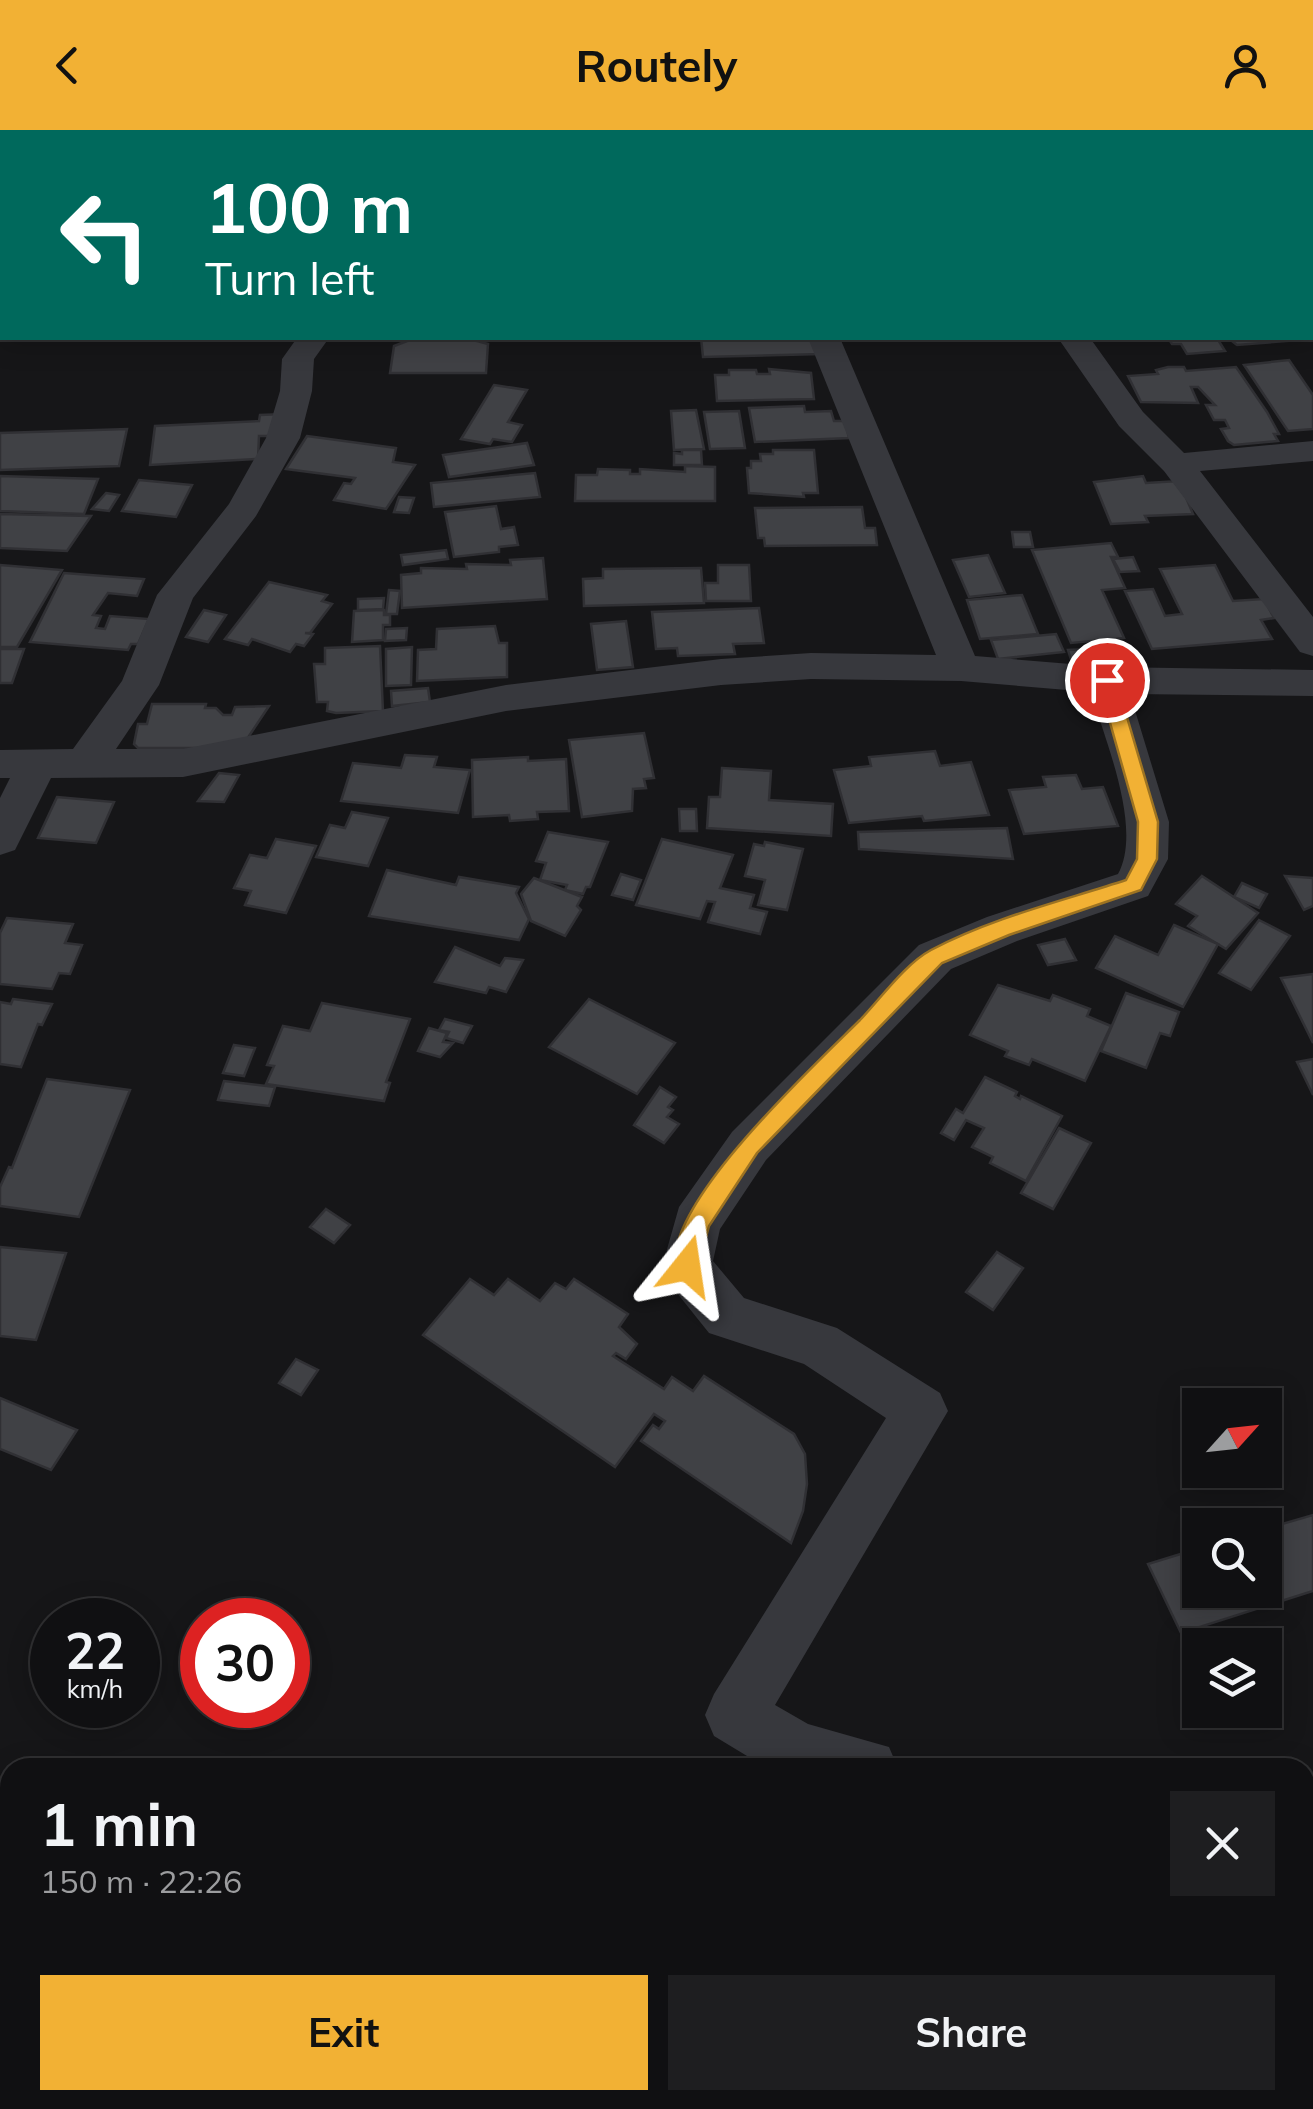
<!DOCTYPE html>
<html lang="en">
<head>
<meta charset="utf-8">
<style>
	:root { --surface:#101012; --page:#1e1e20; --text:#f1f3f6; --muted:#9c9d9f; --line:#303032; --accent:#f2b134 }
	body { margin:0; font-family:Mulish,sans-serif; background:var(--page); color:var(--text); height:100vh; display:flex; flex-direction:column; font-size:38px; white-space:nowrap }
	* { box-sizing:border-box; margin:0 }
	p { font-size:32px; color:var(--muted) }
	.icon { flex:none; width:55px; height:55px; fill:none; stroke:currentColor; stroke-width:2; stroke-linecap:round; stroke-linejoin:round }
	.map { position:relative; flex:1; overflow:hidden }
	.panel { position:absolute; left:0px; top:1628px; width:1315px; height:352px; display:flex; flex-direction:column; background:var(--surface); border-radius:30px 30px 0 0; box-shadow:0 5px 25px #0003,0 0 0 2px var(--line) }
	.panel>* { flex:none }
	.banner { position:absolute; left:0px; top:0px; width:1315px; height:210px; box-shadow:0 5px 25px #0003,0 0 0 2px var(--line); background:#00695c; color:#fff; overflow:hidden }
	.needle { width:65px; rotate:63deg }
	.buttons { position:absolute; left:1182px; top:1258px; display:grid; gap:20px }
	.buttons a { display:grid; place-items:center; width:100px; height:100px; border-radius:0px; background:var(--surface); box-shadow:0 5px 25px #0003,0 0 0 2px var(--line); font-size:50px }
	.speed { position:absolute; left:30px; top:1468px; display:flex; gap:20px; font-size:50px; font-weight:700; text-align:center }
	.speed>* { display:grid; place-content:center; width:130px; height:130px; border-radius:50%; background:var(--surface); box-shadow:0 5px 25px #0003,0 0 0 2px var(--line); line-height:1 }
	.speed small { font-size:25px; font-weight:400 }
	.speed .limit { border:15px solid #d22; background:#fff; color:#111 }
	.pin { position:absolute; display:grid; place-items:center; width:85px; height:85px; color:#fff; margin:-42px; border:5px solid #fff; border-radius:50%; box-shadow:0 2px 10px #0007 }
	.me { position:absolute; width:110px; margin:-55px; rotate:15deg; stroke-linejoin:round; filter:drop-shadow(0 0 8px #0008) }
	.turn { display:flex; align-items:center; gap:35px; height:210px; padding:0 40px; font-size:45px }
	.turn .icon { width:130px; height:130px; stroke-width:2.5 }
	.turn b { display:block; font-size:70px; line-height:85px }
	.round { display:grid; place-items:center; flex:none; width:105px; height:105px; border-radius:0px; background:var(--page) }
	.headline { display:flex; align-items:center; justify-content:space-between; height:170px; padding:0 40px }
	h1 { font-size:60px; font-weight:700; line-height:75px }
	.button { display:flex; gap:20px; margin-top:auto; padding:20px 40px }
	.button a { flex:1; height:115px; border-radius:0px; background:var(--accent); color:#111; font-size:40px; font-weight:700; line-height:115px; text-align:center }
	.button a+a { background:var(--page); color:var(--text) }
	header { display:flex; justify-content:space-between; align-items:center; height:130px; padding:0 40px; background:var(--accent); color:#111; font-size:45px; font-weight:700 }
	.map>svg:first-child { display:block }
	.building { fill:#404145; stroke:#303034; stroke-width:2.5 }
	.lines { fill:none; stroke-linecap:round; stroke-linejoin:round }
	.minor { fill:#37383d; fill-rule:evenodd }
	.route { fill:#f2b134; stroke:#9d7322; stroke-width:2.5 }
</style>
</head>
<body>
<header><svg class="icon" aria-label="back" viewBox="0 0 24 24"><path d="M15 5l-7 7 7 7"/></svg>Routely<svg class="icon" aria-label="person" viewBox="0 0 24 24"><circle cx="12" cy="8" r="4"/><path d="M4 21q1-7 8-7t8 7"/></svg></header>
<div class="map">
<svg width="1313" height="1979" viewBox="0 0 1313 1979">
	<rect width="100%" height="100%" fill="#161618"/>
	<g class="building">
		<path d="M 415,208 L 466,208 L 488,214 L 486,243 L 390,243 L 394,216 Z"/>
		<path d="M 701,208 L 818,208 L 821,224 L 703,227 Z"/>
		<path d="M 1168,208 L 1217,208 L 1225,221 L 1187,224 L 1181,214 L 1172,214 Z"/>
		<path d="M 1228,208 L 1297,208 L 1299,210 L 1237,215 Z"/>
		<path d="M 1289,230 L 1313,265 L 1313,299 L 1288,301 L 1244,235 Z"/>
		<path d="M 1168,237 L 1184,237 L 1186,241 L 1236,237 L 1267,282 L 1279,304 L 1274,304 L 1278,311 L 1234,315 L 1228,311 L 1221,299 L 1229,298 L 1225,290 L 1214,290 L 1206,275 L 1215,275 L 1198,257 L 1191,257 L 1198,273 L 1141,272 L 1128,246 L 1158,244 L 1156,240 Z"/>
		<path d="M 769,239 L 811,243 L 814,269 L 717,271 L 715,245 L 729,245 L 729,240 L 756,240 L 757,244 L 770,244 Z"/>
		<path d="M 494,255 L 527,260 L 508,292 L 522,295 L 512,312 L 493,309 L 490,314 L 461,309 Z"/>
		<path d="M 804,276 L 805,282 L 831,281 L 834,291 L 845,291 L 849,308 L 755,312 L 749,278 Z"/>
		<path d="M 696,280 L 704,319 L 674,320 L 671,281 Z"/>
		<path d="M 739,281 L 745,318 L 710,319 L 704,282 Z"/>
		<path d="M 284,284 L 272,306 L 259,306 L 258,329 L 150,335 L 155,296 L 259,291 L 260,285 Z"/>
		<path d="M 127,299 L 119,336 L 0,340 L 0,303 Z"/>
		<path d="M 307,306 L 396,318 L 393,332 L 415,335 L 386,379 L 334,370 L 344,353 L 351,354 L 355,348 L 286,339 Z"/>
		<path d="M 527,313 L 534,335 L 449,347 L 443,325 Z"/>
		<path d="M 682,320 L 701,320 L 702,335 L 674,335 L 674,323 L 682,324 Z"/>
		<path d="M 773,320 L 814,320 L 818,363 L 803,363 L 804,367 L 749,363 L 747,338 L 751,338 L 751,331 L 761,331 L 760,324 L 773,324 Z"/>
		<path d="M 685,336 L 715,337 L 715,371 L 575,371 L 576,345 L 597,345 L 598,339 L 630,340 L 630,344 L 640,344 L 640,339 L 685,342 Z"/>
		<path d="M 535,343 L 540,367 L 434,377 L 431,353 Z"/>
		<path d="M 0,346 L 98,349 L 84,384 L 0,381 Z"/>
		<path d="M 1143,346 L 1146,353 L 1179,351 L 1193,384 L 1145,386 L 1148,392 L 1111,394 L 1094,352 Z"/>
		<path d="M 139,350 L 192,355 L 176,387 L 122,381 Z"/>
		<path d="M 106,363 L 119,365 L 109,381 L 92,379 Z"/>
		<path d="M 399,367 L 414,368 L 409,383 L 394,382 Z"/>
		<path d="M 496,376 L 501,399 L 514,397 L 518,415 L 499,417 L 499,422 L 454,427 L 445,382 Z"/>
		<path d="M 862,377 L 865,398 L 875,398 L 877,415 L 765,416 L 764,408 L 758,408 L 755,378 Z"/>
		<path d="M 0,384 L 91,386 L 67,421 L 0,418 Z"/>
		<path d="M 1012,402 L 1030,402 L 1033,417 L 1014,417 Z"/>
		<path d="M 1111,413 L 1118,427 L 1111,427 L 1125,458 L 1102,460 L 1124,508 L 1071,513 L 1032,420 Z"/>
		<path d="M 446,420 L 448,429 L 403,435 L 401,425 Z"/>
		<path d="M 988,425 L 1005,463 L 969,467 L 953,430 Z"/>
		<path d="M 1133,427 L 1139,441 L 1120,442 L 1113,429 Z"/>
		<path d="M 543,428 L 547,469 L 402,478 L 401,445 L 421,443 L 421,438 L 467,439 L 466,434 L 511,435 L 510,430 Z"/>
		<path d="M 0,435 L 62,440 L 17,517 L 0,517 Z"/>
		<path d="M 718,435 L 749,435 L 751,471 L 706,471 L 705,453 L 718,453 Z"/>
		<path d="M 1215,435 L 1233,471 L 1264,469 L 1274,488 L 1261,490 L 1272,509 L 1152,519 L 1125,461 L 1153,459 L 1165,486 L 1182,484 L 1160,439 Z"/>
		<path d="M 701,438 L 704,473 L 584,476 L 583,449 L 603,448 L 603,439 Z"/>
		<path d="M 64,443 L 144,449 L 137,466 L 108,463 L 93,485 L 101,486 L 96,498 L 105,499 L 110,486 L 149,489 L 138,514 L 131,514 L 128,520 L 30,512 Z"/>
		<path d="M 269,452 L 327,465 L 322,471 L 332,474 L 310,503 L 305,503 L 313,504 L 304,516 L 296,514 L 290,522 L 252,509 L 248,515 L 225,509 Z"/>
		<path d="M 389,460 L 400,461 L 397,484 L 386,484 Z"/>
		<path d="M 1022,465 L 1038,504 L 980,509 L 967,470 Z"/>
		<path d="M 384,468 L 383,479 L 358,480 L 358,469 Z"/>
		<path d="M 759,478 L 764,513 L 733,514 L 735,524 L 678,526 L 677,518 L 656,519 L 652,482 Z"/>
		<path d="M 204,480 L 226,485 L 208,512 L 186,507 Z"/>
		<path d="M 384,480 L 384,485 L 390,485 L 390,495 L 383,495 L 383,510 L 352,512 L 354,481 Z"/>
		<path d="M 626,491 L 633,537 L 597,540 L 591,494 Z"/>
		<path d="M 495,496 L 499,513 L 507,513 L 507,547 L 417,551 L 418,520 L 436,519 L 437,499 Z"/>
		<path d="M 407,498 L 406,510 L 385,511 L 386,499 Z"/>
		<path d="M 1056,504 L 1064,522 L 998,529 L 991,510 Z"/>
		<path d="M 380,516 L 383,581 L 336,583 L 327,581 L 328,572 L 317,572 L 314,534 L 325,534 L 325,518 Z"/>
		<path d="M 412,517 L 411,555 L 386,556 L 386,519 Z"/>
		<path d="M 0,519 L 24,519 L 12,553 L 0,553 Z"/>
		<path d="M 1089,519 L 1095,535 L 1073,536 L 1068,520 Z"/>
		<path d="M 428,558 L 430,572 L 392,576 L 391,561 Z"/>
		<path d="M 152,574 L 206,574 L 205,578 L 216,578 L 223,585 L 232,585 L 235,577 L 269,576 L 247,609 L 197,618 L 138,618 L 134,614 L 138,594 L 147,594 Z"/>
		<path d="M 644,603 L 654,648 L 644,649 L 646,658 L 633,659 L 632,681 L 582,687 L 569,610 Z"/>
		<path d="M 935,621 L 940,636 L 971,632 L 989,685 L 924,691 L 922,686 L 849,693 L 834,640 L 871,636 L 869,627 Z"/>
		<path d="M 405,625 L 437,627 L 434,637 L 470,640 L 458,683 L 341,671 L 353,633 L 401,638 Z"/>
		<path d="M 528,627 L 528,631 L 566,629 L 569,681 L 537,682 L 538,689 L 510,691 L 509,685 L 473,687 L 472,630 Z"/>
		<path d="M 722,638 L 771,641 L 769,670 L 833,674 L 831,706 L 707,698 L 709,667 L 720,667 Z"/>
		<path d="M 219,643 L 239,645 L 224,672 L 198,671 Z"/>
		<path d="M 1076,645 L 1082,659 L 1103,657 L 1118,696 L 1024,704 L 1009,660 L 1046,657 L 1043,647 Z"/>
		<path d="M 57,667 L 114,672 L 96,713 L 38,708 Z"/>
		<path d="M 679,679 L 696,679 L 697,701 L 680,701 Z"/>
		<path d="M 352,682 L 388,688 L 368,736 L 316,727 L 330,695 L 345,698 Z"/>
		<path d="M 1007,698 L 1013,729 L 859,719 L 858,702 Z"/>
		<path d="M 548,702 L 608,712 L 590,757 L 586,757 L 583,764 L 565,760 L 567,755 L 540,750 L 546,733 L 536,731 Z"/>
		<path d="M 276,709 L 316,716 L 286,783 L 245,775 L 251,761 L 234,758 L 250,725 L 267,728 Z"/>
		<path d="M 662,709 L 733,725 L 720,758 L 754,765 L 750,778 L 767,782 L 760,804 L 708,792 L 715,772 L 707,771 L 700,789 L 636,775 Z"/>
		<path d="M 765,712 L 803,719 L 787,780 L 758,775 L 765,750 L 745,746 L 754,714 L 764,716 Z"/>
		<path d="M 387,740 L 456,755 L 459,747 L 519,757 L 516,763 L 529,789 L 519,810 L 369,786 Z"/>
		<path d="M 621,744 L 641,750 L 633,770 L 612,765 Z"/>
		<path d="M 1202,746 L 1258,783 L 1226,819 L 1188,796 L 1197,786 L 1176,774 Z"/>
		<path d="M 1285,746 L 1313,748 L 1313,776 L 1304,780 Z"/>
		<path d="M 534,748 L 582,767 L 577,776 L 581,780 L 565,806 L 531,791 L 521,764 Z"/>
		<path d="M 1242,753 L 1267,764 L 1259,778 L 1234,767 Z"/>
		<path d="M 7,788 L 73,794 L 65,813 L 82,815 L 70,844 L 59,843 L 52,859 L 0,854 L 0,803 Z"/>
		<path d="M 1259,790 L 1290,806 L 1251,860 L 1219,843 Z"/>
		<path d="M 1174,795 L 1218,814 L 1183,877 L 1096,838 L 1115,806 L 1158,825 Z"/>
		<path d="M 1065,809 L 1076,830 L 1048,835 L 1038,815 Z"/>
		<path d="M 455,817 L 500,836 L 505,828 L 523,830 L 506,862 L 489,857 L 486,863 L 435,852 Z"/>
		<path d="M 1313,844 L 1313,913 L 1281,848 Z"/>
		<path d="M 998,855 L 1050,871 L 1053,865 L 1090,879 L 1087,886 L 1111,896 L 1085,951 L 1032,929 L 1029,935 L 1005,926 L 1008,921 L 970,905 Z"/>
		<path d="M 1126,863 L 1179,882 L 1170,906 L 1160,903 L 1146,938 L 1101,921 Z"/>
		<path d="M 13,869 L 52,874 L 42,895 L 38,894 L 21,937 L 0,934 L 0,872 L 11,874 Z"/>
		<path d="M 589,869 L 675,913 L 637,964 L 549,917 Z"/>
		<path d="M 322,873 L 410,889 L 386,952 L 390,953 L 384,971 L 266,954 L 274,936 L 267,935 L 283,896 L 310,901 Z"/>
		<path d="M 445,889 L 472,896 L 463,913 L 446,908 L 449,902 L 439,900 Z"/>
		<path d="M 429,898 L 447,903 L 443,912 L 453,913 L 440,927 L 418,921 Z"/>
		<path d="M 234,915 L 255,918 L 244,946 L 223,943 Z"/>
		<path d="M 1313,929 L 1313,965 L 1297,932 Z"/>
		<path d="M 985,947 L 1017,962 L 1015,966 L 1020,969 L 1021,966 L 1062,986 L 1026,1051 L 990,1033 L 993,1027 L 972,1017 L 984,998 L 966,990 L 954,1010 L 941,1003 L 956,979 L 963,983 Z"/>
		<path d="M 47,949 L 130,960 L 79,1087 L 0,1076 L 0,1057 L 9,1037 L 12,1038 Z"/>
		<path d="M 224,951 L 275,957 L 269,976 L 218,970 Z"/>
		<path d="M 660,957 L 676,967 L 668,977 L 673,980 L 667,987 L 679,994 L 664,1013 L 634,995 Z"/>
		<path d="M 1059,998 L 1091,1013 L 1053,1079 L 1021,1063 Z"/>
		<path d="M 326,1079 L 350,1095 L 334,1113 L 310,1097 Z"/>
		<path d="M 0,1117 L 66,1123 L 36,1210 L 0,1206 Z"/>
		<path d="M 997,1122 L 1023,1138 L 993,1180 L 966,1162 Z"/>
		<path d="M 470,1149 L 494,1165 L 508,1149 L 540,1171 L 555,1153 L 566,1159 L 574,1149 L 628,1184 L 619,1197 L 637,1214 L 626,1229 L 616,1223 L 613,1226 L 664,1259 L 672,1247 L 693,1261 L 704,1246 L 794,1304 L 805,1324 L 807,1354 L 803,1381 L 791,1413 L 641,1311 L 653,1295 L 659,1299 L 665,1291 L 654,1284 L 615,1337 L 423,1205 Z"/>
		<path d="M 296,1229 L 318,1240 L 301,1265 L 279,1253 Z"/>
		<path d="M 0,1268 L 77,1300 L 51,1340 L 0,1319 Z"/>
		<path d="M 1313,1385 L 1313,1461 L 1181,1503 L 1148,1434 L 1200,1418 L 1200,1460 L 1265,1460 L 1265,1399 Z"/>
		<path d="M 1305,1792 L 1313,1793 L 1313,1911 L 1305,1909 Z"/>
		<path d="M 749,1970 L 784,1970 L 821,1979 L 747,1979 Z"/>
		<path d="M 969,1970 L 1124,1970 L 1125,1979 L 969,1979 Z"/>
		<path d="M 1131,1970 L 1215,1970 L 1216,1979 L 1132,1979 Z"/>
	</g>
	<g class="lines">
		<g class="minor">
			<path d="M 297,208 L 329,208 L 314,229 L 312,261 L 300,308 L 256,386 L 193,468 L 159,555 L 116,619 L 183,619 L 506,555 L 721,529 L 811,523 L 936,525 L 808,208 L 840,208 L 975,526 L 1107,537 L 1313,540 L 1313,566 L 1130,564 L 1169,692 L 1168,729 L 1148,766 L 1017,811 L 951,839 L 766,1030 L 720,1099 L 713,1131 L 744,1168 L 837,1198 L 940,1263 L 948,1281 L 775,1575 L 808,1594 L 889,1617 L 898,1638 L 767,1638 L 714,1606 L 705,1585 L 714,1564 L 886,1288 L 804,1234 L 709,1203 L 669,1153 L 662,1137 L 679,1077 L 732,1002 L 919,815 L 987,787 L 1118,744 C 1143,698 1105,611 1091,562 L 961,551 L 811,549 L 721,555 L 506,581 L 183,647 L 51,648 L 15,720 L 0,725 L 0,668 L 10,648 L 0,648 L 0,620 L 73,619 L 122,551 L 157,465 L 229,374 L 266,308 L 280,261 L 282,229 Z"/>
			<path d="M 1058,208 L 1090,208 L 1143,282 L 1184,323 L 1313,311 L 1313,331 L 1200,341 L 1313,487 L 1313,526 L 1300,522 L 1164,341 L 1119,296 Z"/>
			<path d="M 1305,1699 L 1313,1700 L 1313,1762 L 1305,1761 Z"/>
		</g>
	</g>
	<path class="route" d="M 1107,543 L 1116,550 L 1158,692 L 1157,729 L 1141,760 L 1009,805 L 942,833 L 757,1023 L 709,1096 L 696,1144 L 687,1147 L 678,1144 C 651,1085 820,930 860,890 C 881,868 905,834 931,820 C 991,788 1062,771 1126,750 L 1137,729 L 1138,692 L 1098,550 Z"/>
</svg>
<div class="buttons">
<a><svg class="needle" viewBox="-14 -14 28 28"><path d="M0-13l5 13h-10z" fill="#e53935"/><path d="M0 13l5-13h-10z" fill="#9c9d9f"/></svg></a>
<a><svg class="icon" aria-label="search" viewBox="0 0 24 24"><circle cx="10" cy="10" r="6"/><path d="M15 15l6 6"/></svg></a>
<a><svg class="icon" aria-label="layers" viewBox="0 0 24 24"><path d="M12 4l9 5-9 5-9-5zM3 14l9 5 9-5"/></svg></a>
</div>
<div class="speed"><div>22<small>km/h</small></div><div class="limit">30</div></div>
<div class="pin" style="left:1107px;top:550px;background:#d93025"><svg class="icon" aria-label="arrive" viewBox="0 0 24 24"><path d="M6 21V4h12l-3 4 3 4H6"/></svg></div>
<svg class="me" style="left:687px;top:1136px" viewBox="-20 -20 40 40"><path d="M0-17L14 15 0 8-14 15z" fill="#f2b134" stroke="#fff" stroke-width="4"/></svg>
<div class="banner">
<div class="turn"><svg class="icon" aria-label="left" viewBox="0 0 24 24"><path d="M17 20v-9H6M10 6l-5 5 5 5"/></svg><div><b>100 m</b>Turn left</div></div>
</div>
<section class="panel">
<div class="headline"><div><h1>1 min</h1><p>150 m · 22:26</p></div><a class="round"><svg class="icon" aria-label="close" viewBox="0 0 24 24"><path d="M6 6l12 12M18 6L6 18"/></svg></a></div>
<div class="button"><a>Exit</a><a>Share</a></div>
</section>
</div>
</body>
</html>
